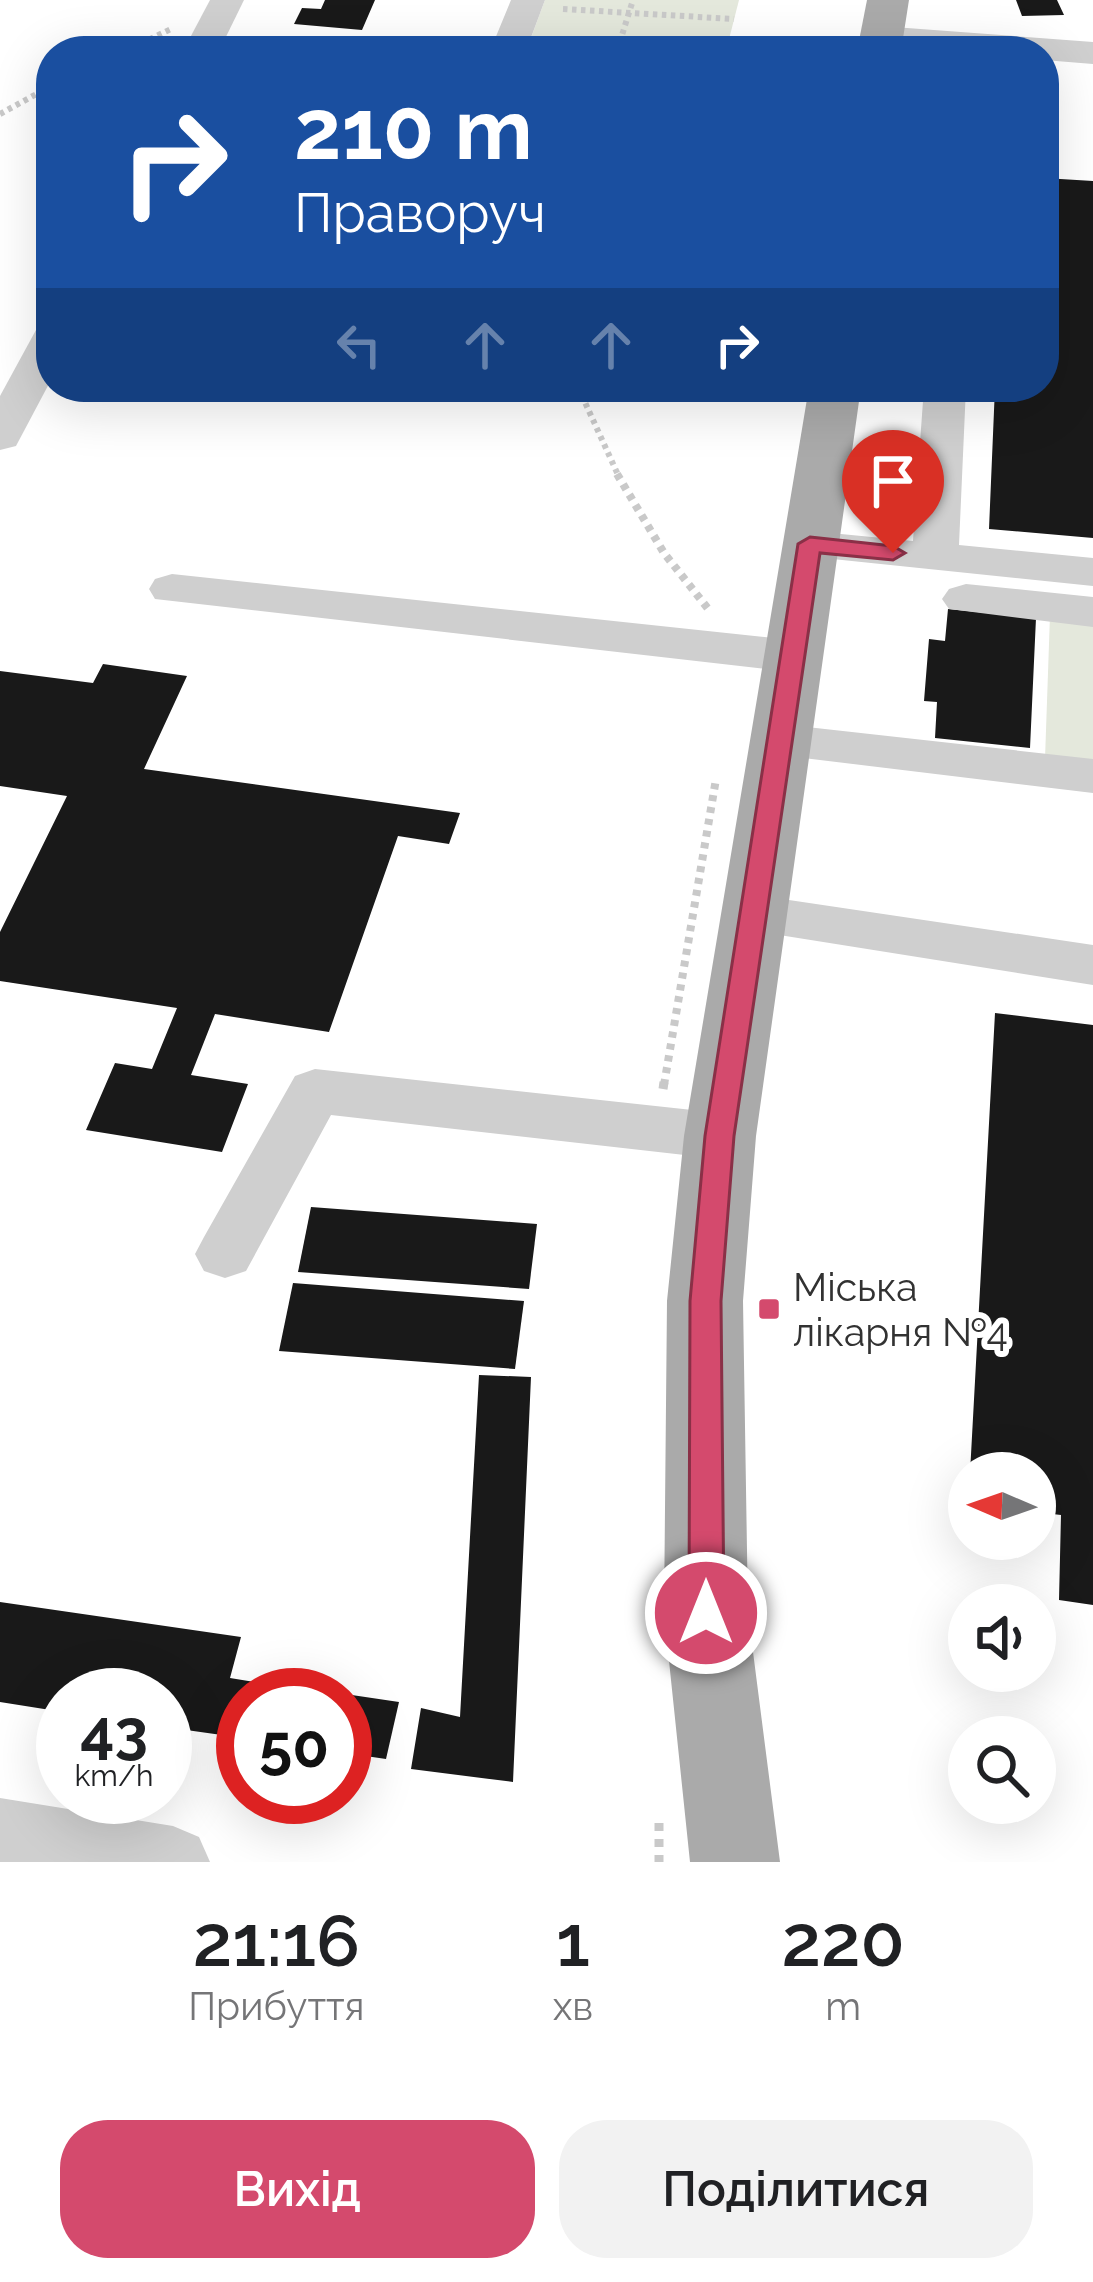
<!DOCTYPE html>
<html lang="uk">
<head>
<meta charset="utf-8">
<style>
	:root { --surface:#fff; --page:#f2f2f2; --text:#202124; --muted:#757577; --accent:#d44a6d }
	body { margin:0; font-family:Raleway,sans-serif; background:var(--page); color:var(--text); height:100vh; display:flex; flex-direction:column; font-size:45px; white-space:nowrap }
	* { box-sizing:border-box; margin:0 }
	p { font-size:39px; color:var(--muted) }
	.icon { flex:none; width:66px; height:66px; fill:none; stroke:currentColor; stroke-width:2; stroke-linecap:round; stroke-linejoin:round }
	.map { position:relative; height:1862px; overflow:hidden }
	.drawer { display:flex; flex-direction:column; background:var(--surface); flex:1 }
	.drawer>* { flex:none }
	.hud { position:absolute; left:36px; top:36px; width:1023px; height:366px; border-radius:48px; box-shadow:0 12px 48px #0002; background:#1a4fa0; color:#fff; overflow:hidden }
	.needle { width:78px; rotate:272deg }
	.controls { position:absolute; left:948px; top:1452px; display:grid; gap:24px }
	.controls a { display:grid; place-items:center; width:108px; height:108px; border-radius:50%; background:var(--surface); box-shadow:0 12px 48px #0002; font-size:60px }
	.speed { position:absolute; left:36px; top:1668px; display:flex; gap:24px; font-size:60px; font-weight:700; text-align:center }
	.speed>* { display:grid; place-content:center; width:156px; height:156px; border-radius:50%; background:var(--surface); box-shadow:0 12px 48px #0002; line-height:1 }
	.speed small { font-size:30px; font-weight:400 }
	.speed .limit { border:18px solid #d22; background:#fff; color:#111 }
	.pin { position:absolute; display:grid; place-items:center; width:102px; height:102px; color:#fff; margin:-123px -51px; border-radius:50% 50% 50% 0; rotate:-45deg; box-shadow:0 0 12px #0007 }
	.pin .icon { rotate:45deg }
	.me { position:absolute; width:132px; margin:-66px; rotate:0deg; stroke-linejoin:round; filter:drop-shadow(0 0 9px #0008) }
	.turn { display:flex; align-items:center; gap:42px; height:252px; padding:0 60px; font-size:54px }
	.turn .icon { width:156px; height:156px; stroke-width:2.5 }
	.turn b { display:block; font-size:84px; line-height:102px }
	.lanes { display:flex; align-items:center; height:114px; padding:0 60px; background:#0003; justify-content:center; gap:60px; direction:ltr }
	.lanes .off { opacity:.35 }
	.eta { display:flex; justify-content:space-evenly; align-items:center; height:204px; text-align:center }
	.eta b { font-size:72px; font-weight:600; line-height:84px }
	.primary-button { display:flex; gap:24px; margin-top:auto; padding:24px 60px }
	.primary-button a { flex:1; height:138px; border-radius:48px; background:var(--accent); color:#fff; font-size:48px; font-weight:600; line-height:138px; text-align:center }
	.primary-button a+a { background:var(--page); color:var(--text) }
	.map>svg:first-child { display:block }
	.green { fill:#e4e8dc }
	.building { fill:#191919 }
	.lines { fill:none; stroke-linecap:round; stroke-linejoin:round }
	.path-far2 { stroke:#c9c9c9; stroke-width:6; stroke-dasharray:4.5 4.5; stroke-linecap:butt }
	.path-far1 { stroke:#c9c9c9; stroke-width:8; stroke-dasharray:6 6; stroke-linecap:butt }
	.path { stroke:#c9c9c9; stroke-width:9; stroke-dasharray:8 8; stroke-linecap:butt }
	.minor { fill:#cfcfcf; fill-rule:evenodd }
	.major { fill:#aaa; fill-rule:evenodd }
	.route { fill:#d44a6d; stroke:#8a3047; stroke-width:3 }
	.poi-dot { fill:#d44a6d; stroke:#fff; stroke-width:4.5 }
	.labels { text-anchor:middle; stroke-width:12; stroke-linejoin:round; paint-order:stroke }
	.poi-label { font-size:39px; fill:#323232; stroke:#fff; text-anchor:start }
</style>
</head>
<body>
<div class="map">
<svg width="1093" height="1862" viewBox="0 0 1093 1862">
	<rect width="100%" height="100%" fill="#fff"/>
	<g class="green">
		<path d="M 545,0 L 739,0 L 726,51 L 528,46 Z"/>
		<path d="M 1050,615 L 1093,619 L 1093,764 L 1045,759 Z"/>
	</g>
	<g class="building">
		<path d="M 325,0 L 375,0 L 362,30 L 294,24 L 302,8 L 321,9 Z"/>
		<path d="M 1016,0 L 1057,0 L 1064,15 L 1022,16 Z"/>
		<path d="M 1044,178 L 1093,181 L 1093,538 L 989,529 L 995,387 L 1044,387 Z"/>
		<path d="M 948,609 L 1036,618 L 1030,748 L 935,738 L 937,702 L 924,701 L 929,639 L 945,641 Z"/>
		<path d="M 103,664 L 187,676 L 144,769 L 460,813 L 449,844 L 398,836 L 329,1032 L 215,1014 L 191,1075 L 248,1084 L 222,1152 L 86,1130 L 115,1063 L 152,1069 L 177,1008 L 0,981 L 0,932 L 67,796 L 0,786 L 0,671 L 93,683 Z"/>
		<path d="M 995,1013 L 1093,1025 L 1093,1605 L 1059,1600 L 1061,1515 L 1035,1512 L 1035,1473 L 970,1473 Z"/>
		<path d="M 311,1207 L 537,1224 L 529,1289 L 298,1272 Z"/>
		<path d="M 293,1283 L 524,1301 L 515,1369 L 279,1351 Z"/>
		<path d="M 479,1375 L 531,1377 L 513,1782 L 411,1769 L 421,1708 L 460,1717 Z"/>
		<path d="M 0,1602 L 241,1637 L 230,1678 L 332,1695 L 243,1695 L 243,1738 L 165,1727 L 165,1695 L 63,1695 L 63,1712 L 0,1702 Z"/>
		<path d="M 345,1694 L 399,1702 L 386,1759 L 345,1753 Z"/>
	</g>
	<g class="lines">
		<g class="path-far2">
			<path d="M 563,9 L 734,19"/>
			<path d="M 125,51 L 171,29"/>
			<path d="M 617,51 L 633,0"/>
			<path d="M 0,114 L 51,86"/>
			<path d="M 578,387 L 619,477"/>
		</g>
		<g class="path-far1">
			<path d="M 617,474 L 664,553 L 709,610"/>
			<path d="M 664,1085 L 716,779"/>
		</g>
		<g class="path">
			<path d="M 663,1089 L 664,1082"/>
			<path d="M 659,1823 L 659,1862"/>
		</g>
		<g class="minor">
			<path d="M 210,0 L 244,0 L 219,51 L 183,51 Z"/>
			<path d="M 511,0 L 545,0 L 526,51 L 490,51 Z"/>
			<path d="M 880,26 L 1093,42 L 1093,64 L 1044,60 L 1044,51 L 924,51 L 867,45 L 862,37 L 867,29 Z"/>
			<path d="M 360,36 L 440,43 L 445,51 L 345,51 L 347,39 Z"/>
			<path d="M 51,326 L 51,380 L 16,446 L 0,450 L 0,396 L 36,330 Z"/>
			<path d="M 924,387 L 966,387 L 959,545 L 1093,558 L 1093,586 L 794,555 L 787,545 L 794,535 L 810,531 L 913,541 Z"/>
			<path d="M 172,574 L 793,640 L 810,645 L 817,656 L 810,667 L 793,672 L 155,599 L 149,589 L 155,579 Z"/>
			<path d="M 966,584 L 1093,597 L 1093,627 L 949,609 L 942,599 L 949,589 Z"/>
			<path d="M 780,724 L 1093,759 L 1093,793 L 762,753 L 755,741 L 762,729 Z"/>
			<path d="M 755,895 L 1093,945 L 1093,985 L 736,928 L 728,914 L 736,900 Z"/>
			<path d="M 315,1069 L 720,1113 L 741,1120 L 749,1136 L 741,1152 L 720,1159 L 331,1115 L 246,1271 L 225,1278 L 204,1271 L 195,1254 L 204,1237 L 295,1076 Z"/>
			<path d="M 0,1798 L 173,1826 L 199,1837 L 210,1862 L 0,1862 Z"/>
		</g>
		<g class="major">
			<path d="M 867,0 L 909,0 L 901,51 L 857,51 Z"/>
			<path d="M 809,387 L 861,387 L 756,1136 L 743,1301 L 748,1613 L 780,1862 L 690,1862 L 664,1613 L 667,1301 L 684,1136 Z"/>
		</g>
	</g>
	<path class="route" d="M 810,537 L 893,546 L 905,553 L 893,560 L 820,553 L 734,1136 L 721,1301 L 724,1613 L 719,1624 L 706,1629 L 694,1624 L 689,1613 L 690,1301 L 705,1136 L 798,544 Z"/>
	<rect class="poi-dot" x="757" y="1297" width="24" height="24" rx="6"/>
	<g class="labels">
		<g class="poi-label">
			<text x="793" y="1301">Міська<tspan x="793" dy="45">лікарня №4</tspan></text>
		</g>
	</g>
</svg>
<div class="controls">
<a><svg class="needle" viewBox="-14 -14 28 28"><path d="M0-13l5 13h-10z" fill="#e53935"/><path d="M0 13l5-13h-10z" fill="#757577"/></svg></a>
<a><svg class="icon" aria-label="sound" viewBox="0 0 24 24"><path d="M4 9h4l5-4v14l-5-4H4zM17 9q2 3 0 6"/></svg></a>
<a><svg class="icon" aria-label="search" viewBox="0 0 24 24"><circle cx="10" cy="10" r="6"/><path d="M15 15l6 6"/></svg></a>
</div>
<div class="speed"><div>43<small>km/h</small></div><div class="limit">50</div></div>
<div class="pin" style="left:893px;top:553px;background:#d93025"><svg class="icon" aria-label="arrive" viewBox="0 0 24 24"><path d="M6 21V4h12l-3 4 3 4H6"/></svg></div>
<svg class="me" style="left:706px;top:1613px" viewBox="-20 -20 40 40"><circle r="17" fill="#d44a6d" stroke="#fff" stroke-width="3"/><path d="M0-11L8 9 0 5-8 9z" fill="#fff"/></svg>
<div class="hud">
<div class="turn"><svg class="icon" aria-label="right" viewBox="0 0 24 24"><path d="M7 20v-9h11M14 6l5 5-5 5"/></svg><div><b>210 m</b>Праворуч</div></div>
<div class="lanes"><svg class="icon off" aria-label="left" viewBox="0 0 24 24"><path d="M17 20v-9H6M10 6l-5 5 5 5"/></svg><svg class="icon off" aria-label="ahead" viewBox="0 0 24 24"><path d="M12 20V5M6 11l6-6 6 6"/></svg><svg class="icon off" aria-label="ahead" viewBox="0 0 24 24"><path d="M12 20V5M6 11l6-6 6 6"/></svg><svg class="icon" aria-label="right" viewBox="0 0 24 24"><path d="M7 20v-9h11M14 6l5 5-5 5"/></svg></div>
</div>
</div>
<section class="drawer">
<div class="eta">
<div><b>21:16</b><p>Прибуття</p></div>
<div><b>1</b><p>хв</p></div>
<div><b>220</b><p>m</p></div>
</div>
<div class="primary-button"><a>Вихід</a><a>Поділитися</a></div>
</section>
</body>
</html>
